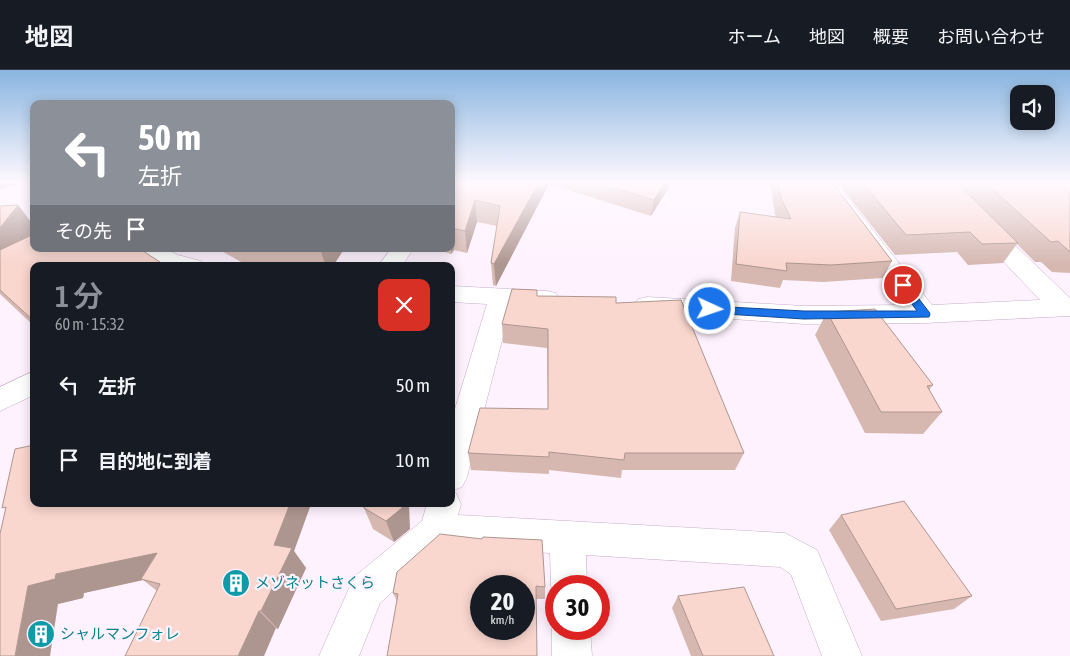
<!DOCTYPE html>
<html lang="ja">
<head>
<meta charset="utf-8">
<style>
	:root { --surface:#171b24; --page:#242831; --text:#f1f3f6; --muted:#9ea1a6; --line:#363941; --accent:#8c9099 }
	body { margin:0; font-family:"Asap Condensed","Noto Sans JP",sans-serif; background:var(--page); color:var(--text); height:100vh; display:flex; flex-direction:column; font-size:19px; white-space:nowrap }
	* { box-sizing:border-box; margin:0 }
	p { font-size:16px; color:var(--muted) }
	.icon { flex:none; width:28px; height:28px; fill:none; stroke:currentColor; stroke-width:2; stroke-linecap:round; stroke-linejoin:round }
	.map { position:relative; flex:1; overflow:hidden }
	.details { position:absolute; left:30px; top:192px; width:425px; height:245px; display:flex; flex-direction:column; background:var(--surface); border-radius:10px; box-shadow:0 2px 12px #0003 }
	.details>* { flex:none }
	.banner { position:absolute; left:30px; top:30px; width:425px; height:152px; border-radius:10px; box-shadow:0 2px 12px #0003; background:#8c9099; color:#fff; overflow:hidden }
	.fabs { position:absolute; left:1010px; top:15px; display:grid; gap:10px }
	.fabs a { display:grid; place-items:center; width:45px; height:45px; border-radius:10px; background:var(--surface); box-shadow:0 2px 12px #0003; font-size:25px }
	.speed { position:absolute; left:470px; top:505px; display:flex; gap:10px; font-size:25px; font-weight:700; text-align:center }
	.speed>* { display:grid; place-content:center; width:65px; height:65px; border-radius:50%; background:var(--surface); box-shadow:0 2px 12px #0003; line-height:1 }
	.speed small { font-size:12px; font-weight:400 }
	.speed .limit { border:8px solid #d22; background:#fff; color:#111 }
	.pin { position:absolute; display:grid; place-items:center; width:42px; height:42px; color:#fff; margin:-21px; border:2px solid #fff; border-radius:50%; box-shadow:0 1px 5px #0007 }
	.me { position:absolute; width:55px; margin:-28px; rotate:93deg; stroke-linejoin:round; filter:drop-shadow(0 0 4px #0008) }
	.turn { display:flex; align-items:center; gap:18px; height:105px; padding:0 25px; font-size:22px }
	.turn .icon { width:65px; height:65px; stroke-width:2.5 }
	.turn b { display:block; font-size:35px; line-height:42px }
	.then { display:flex; align-items:center; height:48px; padding:0 25px; background:#0003; gap:10px; font-size:19px }
	.round { display:grid; place-items:center; flex:none; width:52px; height:52px; border-radius:10px; background:var(--page) }
	.overview { display:flex; align-items:center; justify-content:space-between; height:85px; padding:0 25px }
	h1 { font-size:30px; font-weight:600; line-height:38px; color:var(--accent) }
	ul { padding:0; list-style:none }
	li { display:flex; align-items:center; gap:15px; height:75px; padding:0 25px }
	li div { flex:1 }
	li b { display:block; font-size:19px }
	li em { font-style:normal }
	header { display:flex; align-items:center; gap:30px; box-sizing:border-box; height:70px; padding:0 25px; background:var(--surface); border-bottom:1px solid var(--line) }
	header strong { font-size:24px }
	nav { display:flex; gap:28px; margin-inline-start:auto; font-size:18px }
	.map>svg:first-child { display:block }
	.lines { fill:none; stroke-linecap:round; stroke-linejoin:round }
	.minor-casing { stroke:#c6abc7; stroke-width:1 }
	.minor { fill:#fff; fill-rule:evenodd }
	.wall { fill:#d6b8b1 }
	.shaded-wall { fill:#ae9690 }
	.building { fill:#f9d6ce; stroke:#ae9690; fill-rule:evenodd }
	.route { fill:#1a73e8; stroke:#114b97 }
	.labels { text-anchor:middle; stroke-width:4.5; stroke-linejoin:round; paint-order:stroke }
	.near-culture-label { font-size:15px; fill:#0d838f; stroke:#fef2fe; text-anchor:start }
</style>
</head>
<body>
<header>
<strong>地図</strong>
<nav><a>ホーム</a><a>地図</a><a>概要</a><a>お問い合わせ</a></nav>
</header>
<div class="map">
<svg width="1070" height="586" viewBox="0 0 1070 586">
	<rect width="100%" height="100%" fill="#fef2fe"/>
	<g class="lines">
		<g class="minor-casing">
			<g id="minor">
				<path d="M 815,112 L 835,112 L 932,235 L 1040,230 L 928,112 L 949,112 L 1070,228 L 1070,246 L 925,253 L 804,254 L 647,243 L 638,241 L 634,235 L 638,229 L 647,227 L 804,236 L 905,235 Z"/>
				<path d="M 135,179 L 165,179 L 178,185 L 201,191 L 205,196 C 185,197 146,199 135,179 Z"/>
				<path d="M 391,179 L 413,179 L 402,196 L 378,196 Z"/>
				<path d="M 451,216 L 547,221 L 556,223 L 559,229 L 556,235 L 547,237 L 511,235 L 467,407 L 462,417 L 451,421 L 451,352 L 487,234 L 451,232 Z"/>
				<path d="M 34,301 L 34,325 L 0,341 L 0,317 Z"/>
				<path d="M 451,422 L 456,423 L 461,434 L 458,445 L 785,463 L 817,480 L 862,586 L 822,586 L 791,504 L 780,497 L 586,485 L 587,516 L 556,516 L 556,529 L 551,516 L 550,483 L 443,476 L 380,533 L 359,586 L 319,586 L 354,507 L 422,451 L 427,434 L 451,434 Z"/>
				<path d="M 556,548 L 556,559 L 590,559 L 592,586 L 552,586 L 552,559 Z"/>
			</g>
		</g>
		<use href="#minor" class="minor"/>
	</g>
	<g class="wall">
		<path d="M 455,112 L 672,112 L 651,146 L 549,114 L 496,216 L 493,215 L 491,193 L 497,156 L 477,152 L 467,183 L 454,180 L 451,184 L 436,179 L 451,179 L 451,115 Z"/>
		<path d="M 770,112 L 832,112 L 892,191 L 883,208 L 823,212 L 783,210 L 780,218 L 731,211 L 735,158 L 740,142 L 776,147 L 775,144 Z"/>
		<path d="M 842,112 L 1070,112 L 1070,203 L 1052,202 L 1041,192 L 1035,192 L 1017,174 L 1003,193 L 968,195 L 957,182 L 895,185 L 840,116 Z"/>
		<path d="M 18,135 L 34,156 L 34,161 L 31,165 L 164,196 L 34,196 L 34,256 L 0,224 L 0,136 Z"/>
		<path d="M 218,179 L 344,179 L 333,196 L 270,196 L 243,193 Z"/>
		<path d="M 537,226 L 616,233 L 744,383 L 735,400 L 622,400 L 621,408 L 549,400 L 549,404 L 471,400 L 468,383 L 548,339 L 547,278 L 503,273 L 502,254 Z"/>
		<path d="M 827,242 L 933,315 L 929,320 L 942,342 L 923,364 L 865,363 L 815,265 Z"/>
		<path d="M 34,434 L 311,434 L 294,481 L 306,498 L 278,559 L 157,521 L 143,510 L 84,523 L 83,528 L 58,534 Z"/>
		<path d="M 364,438 L 410,459 L 394,472 L 373,459 Z"/>
		<path d="M 841,445 L 972,526 L 954,539 L 881,551 L 829,460 Z"/>
		<path d="M 397,502 L 545,517 L 545,529 L 537,529 L 397,531 L 393,523 Z"/>
		<path d="M 678,526 L 774,586 L 691,586 L 672,538 Z"/>
	</g>
	<g class="shaded-wall">
		<path d="M 0,112 L 31,112 L 0,119 Z"/>
		<path d="M 539,112 L 549,112 L 549,114 L 496,216 L 494,194 Z"/>
		<path d="M 665,112 L 672,112 L 651,146 L 654,130 Z"/>
		<path d="M 475,130 L 477,152 L 467,183 L 465,161 Z"/>
		<path d="M 18,135 L 34,156 L 34,161 L 0,211 L 0,158 Z"/>
		<path d="M 451,159 L 454,180 L 451,184 Z"/>
		<path d="M 320,179 L 344,179 L 333,196 L 326,196 Z"/>
		<path d="M 290,434 L 311,434 L 294,481 L 306,498 L 278,559 L 261,541 L 274,475 Z"/>
		<path d="M 402,434 L 409,434 L 410,459 L 394,472 L 386,451 Z"/>
		<path d="M 157,483 L 141,509 L 143,510 L 84,523 L 83,528 L 58,534 L 50,586 L 15,586 L 28,516 L 56,504 Z"/>
		<path d="M 259,541 L 276,558 L 264,586 L 238,586 Z"/>
	</g>
	<g class="building">
		<path d="M 455,112 L 539,112 L 494,194 L 491,193 L 500,136 L 475,130 L 465,161 L 451,158 L 451,115 Z"/>
		<path d="M 596,112 L 665,112 L 654,130 Z"/>
		<path d="M 778,112 L 832,112 L 892,191 L 831,195 L 786,193 L 787,201 L 736,194 L 740,142 L 791,149 L 781,128 Z"/>
		<path d="M 862,112 L 956,112 L 1018,173 L 982,174 L 970,162 L 906,165 Z"/>
		<path d="M 985,112 L 1070,112 L 1070,182 L 1058,171 L 1051,172 Z"/>
		<path d="M 18,135 L 0,158 L 0,136 Z"/>
		<path d="M 34,164 L 34,179 L 140,179 L 163,194 L 159,196 L 51,196 L 47,194 L 49,196 L 34,196 L 34,251 L 0,220 L 0,180 Z"/>
		<path d="M 512,219 L 537,220 L 537,226 L 616,227 L 616,233 L 681,230 L 744,383 L 625,383 L 624,390 L 549,382 L 549,387 L 468,383 L 480,338 L 548,339 L 548,259 L 502,254 Z"/>
		<path d="M 875,239 L 933,315 L 927,316 L 942,342 L 881,342 L 827,242 Z"/>
		<path d="M 34,375 L 34,434 L 290,434 L 274,475 L 292,478 L 261,541 L 259,541 L 238,586 L 125,586 L 160,514 L 141,509 L 157,483 L 56,504 L 55,509 L 28,516 L 15,586 L 0,586 L 0,464 L 6,437 L 2,438 L 15,379 Z"/>
		<path d="M 904,431 L 972,526 L 896,539 L 841,445 Z"/>
		<path d="M 363,434 L 402,434 L 402,438 L 386,451 L 364,438 Z"/>
		<path d="M 440,464 L 482,469 L 483,467 L 542,470 L 545,517 L 536,516 L 537,586 L 387,586 L 398,524 L 393,523 L 397,502 ZM 481,516 L 524,516 L 524,559 L 481,559 Z"/>
		<path d="M 744,517 L 774,586 L 703,586 L 678,526 Z"/>
	</g>
	<linearGradient id="sky" x2="0" y2="1"><stop stop-color="#89b5e0"/><stop offset="0.58" stop-color="#fff9ff"/><stop offset="1" stop-color="#fff9ff" stop-opacity="0"/></linearGradient>
	<rect width="1070" height="194" fill="url(#sky)"/>
	<path class="route" d="M 903,211 L 906,212 L 929,242 L 930,244 L 929,247 L 804,249 L 710,243 L 704,239 L 710,236 L 804,241 L 917,241 L 898,215 Z"/>
	<defs>
		<g id="building-disc" transform="scale(1.4375)"><circle r="9.5" fill="#0f9aa8" stroke="#fef2fe"/><path d="M-4-6H4V6H1V3H-1V6H-4ZM-2.5-4.3h1.7v1.8h-1.7ZM.8-4.3h1.7v1.8H.8ZM-2.5-1h1.7V.8h-1.7ZM.8-1h1.7V.8H.8Z" fill="#fff"/></g>
	</defs>
	<g fill-rule="evenodd">
		<use href="#building-disc" x="236" y="513"/>
		<use href="#building-disc" x="41" y="564"/>
	</g>
	<g class="labels">
		<g class="near-culture-label">
			<text x="255" y="518">メゾネットさくら</text>
			<text x="60" y="569">シャルマンフォレ</text>
		</g>
	</g>
</svg>
<div class="fabs">
<a><svg class="icon" aria-label="sound" viewBox="0 0 24 24"><path d="M4 9h4l5-4v14l-5-4H4zM17 9q2 3 0 6"/></svg></a>
</div>
<div class="speed"><div>20<small>km/h</small></div><div class="limit">30</div></div>
<div class="pin" style="left:903px;top:215px;background:#d93025"><svg class="icon" aria-label="arrive" viewBox="0 0 24 24"><path d="M6 21V4h12l-3 4 3 4H6"/></svg></div>
<svg class="me" style="left:710px;top:239px" viewBox="-20 -20 40 40"><circle r="17" fill="#1a73e8" stroke="#fff" stroke-width="3"/><path d="M0-11L8 9 0 5-8 9z" fill="#fff"/></svg>
<div class="banner">
<div class="turn"><svg class="icon" aria-label="left" viewBox="0 0 24 24"><path d="M17 20v-9H6M10 6l-5 5 5 5"/></svg><div><b>50 m</b>左折</div></div>
<div class="then">その先<svg class="icon" aria-label="arrive" viewBox="0 0 24 24"><path d="M6 21V4h12l-3 4 3 4H6"/></svg></div>
</div>
<section class="details">
<div class="overview"><div><h1>1 分</h1><p>60 m · 15:32</p></div><a class="round" style="background:#d93025;color:#fff"><svg class="icon" aria-label="close" viewBox="0 0 24 24"><path d="M6 6l12 12M18 6L6 18"/></svg></a></div>
<ul>
<li><svg class="icon" aria-label="left" viewBox="0 0 24 24"><path d="M17 20v-9H6M10 6l-5 5 5 5"/></svg><div><b>左折</b></div><em>50 m</em></li>
<li><svg class="icon" aria-label="arrive" viewBox="0 0 24 24"><path d="M6 21V4h12l-3 4 3 4H6"/></svg><div><b>目的地に到着</b></div><em>10 m</em></li>
</ul>
</section>
</div>
</body>
</html>
